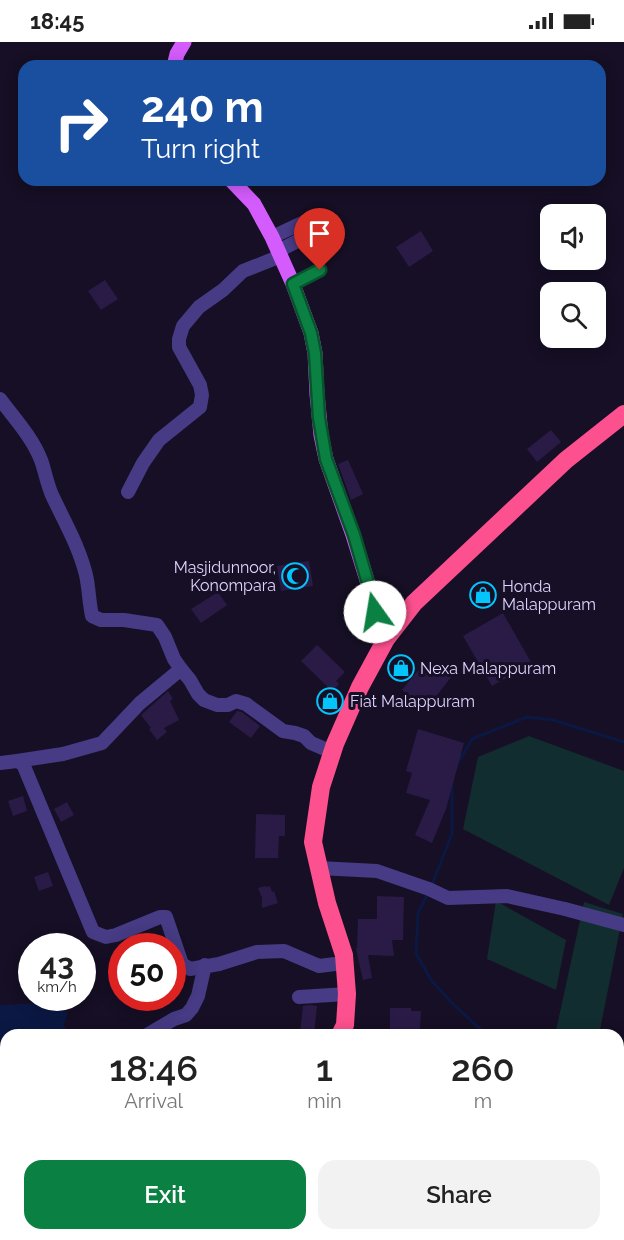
<!DOCTYPE html>
<html lang="en">
<head>
<meta charset="utf-8">
<style>
	:root { --surface:#fff; --page:#f2f2f2; --text:#222; --muted:#767676; --accent:#0b8043 }
	body { margin:0; font-family:Raleway,sans-serif; background:var(--page); color:var(--text); height:100vh; display:flex; flex-direction:column; font-size:22px; white-space:nowrap }
	* { box-sizing:border-box; margin:0 }
	p { font-size:20px; color:var(--muted) }
	.icon { flex:none; width:33px; height:33px; fill:none; stroke:currentColor; stroke-width:2; stroke-linecap:round; stroke-linejoin:round }
	.map { position:relative; flex:1; overflow:hidden }
	.sheet { position:absolute; left:0px; top:987px; width:624px; height:212px; display:flex; flex-direction:column; background:var(--surface); border-radius:18px 18px 0 0; box-shadow:0 3px 15px #0003 }
	.sheet>* { flex:none }
	.hud { position:absolute; left:18px; top:18px; width:588px; height:126px; border-radius:18px; box-shadow:0 3px 15px #0003; background:#1a4fa0; color:#fff; overflow:hidden }
	.buttons { position:absolute; left:540px; top:162px; display:grid; gap:12px }
	.buttons a { display:grid; place-items:center; width:66px; height:66px; border-radius:12px; background:var(--surface); box-shadow:0 3px 15px #0003; font-size:30px }
	.speed { position:absolute; left:18px; top:891px; display:flex; gap:12px; font-size:30px; font-weight:700; text-align:center }
	.speed>* { display:grid; place-content:center; width:78px; height:78px; border-radius:50%; background:var(--surface); box-shadow:0 3px 15px #0003; line-height:1 }
	.speed small { font-size:15px; font-weight:400 }
	.speed .limit { border:9px solid #d22; background:#fff; color:#111 }
	.pin { position:absolute; display:grid; place-items:center; width:51px; height:51px; color:#fff; margin:-62px -26px; border-radius:50% 50% 50% 0; rotate:-45deg; box-shadow:0 0 6px #0007 }
	.pin .icon { rotate:45deg }
	.me { position:absolute; width:66px; margin:-33px; rotate:347deg; stroke-linejoin:round; filter:drop-shadow(0 0 4px #0008) }
	.turn { display:flex; align-items:center; gap:21px; height:126px; padding:0 24px; font-size:27px }
	.turn .icon { width:78px; height:78px; stroke-width:2.5 }
	.turn b { display:block; font-size:42px; line-height:51px }
	.eta { display:flex; justify-content:space-evenly; align-items:center; height:102px; text-align:center }
	.eta b { font-size:36px; font-weight:600; line-height:42px }
	.cta { display:flex; gap:12px; margin-top:auto; padding:12px 24px }
	.cta a { flex:1; height:69px; border-radius:18px; background:var(--accent); color:#fff; font-size:24px; font-weight:600; line-height:69px; text-align:center }
	.cta a+a { background:var(--page); color:var(--text) }
	.status { display:flex; justify-content:space-between; align-items:center; height:42px; padding:0 30px; background:var(--surface); direction:ltr }
	.status svg { height:16px; fill:currentColor }
	.map>svg:first-child { display:block }
	.green { fill:#122d2f }
	.water { fill:#0b1843 }
	.lines { fill:none; stroke-linecap:round; stroke-linejoin:round }
	.stream { stroke:#0b1843; stroke-width:3 }
	.building { fill:#291b46 }
	.minor { stroke:#463b84; stroke-width:14 }
	.major { stroke:#d45cfd; stroke-width:15 }
	.highway { stroke:#fd508e; stroke-width:18 }
	.route-casing { stroke:#07532c; stroke-width:15 }
	.route { stroke:#0b8043; stroke-width:10 }
	.labels { text-anchor:middle; stroke-width:6; stroke-linejoin:round; paint-order:stroke }
	.poi-label { font-size:16px; fill:#ded4fe; stroke:#160f25; text-anchor:start }
</style>
</head>
<body>
<div class="status"><b>18:45</b><svg viewBox="0 0 49 12"><path d="M0 12V9h3v3zM5 12V6h3v6zM10 12V3h3v9zM15 12V0h3v12zM26 1h20v11H26zM47 4h2v5h-2z"/></svg></div>
<div class="map">
<svg width="624" height="1198" viewBox="0 0 624 1198">
	<rect width="100%" height="100%" fill="#160f25"/>
	<g class="green">
		<path d="M 529,694 L 624,729 L 624,826 L 609,863 L 463,787 L 478,715 Z"/>
		<path d="M 496,859 L 566,898 L 556,948 L 487,917 Z"/>
		<path d="M 584,860 L 623,872 L 599,993 L 555,993 Z"/>
		<path d="M 325,1193 L 472,1192 L 476,1198 L 318,1198 Z"/>
	</g>
	<path class="water" d="M 35,961 L 68,970 L 64,983 L 69,993 L 6,993 L 6,1011 L 0,1007 L 0,963 Z"/>
	<g class="lines">
		<g class="stream">
			<path d="M 458,721 L 472,697 L 527,675 L 553,678 L 624,700"/>
			<path d="M 431,845 L 452,792 L 452,744"/>
			<path d="M 428,851 L 418,871 L 416,911 L 431,938 L 454,963 L 487,993"/>
			<path d="M 282,1198 L 289,1192"/>
		</g>
	</g>
	<g class="building">
		<path d="M 421,189 L 433,209 L 409,225 L 396,205 Z"/>
		<path d="M 105,238 L 118,257 L 101,268 L 88,249 Z"/>
		<path d="M 551,388 L 561,400 L 537,420 L 527,407 Z"/>
		<path d="M 348,418 L 363,452 L 351,458 L 338,422 Z"/>
		<path d="M 309,519 L 313,544 L 281,549 L 277,524 Z"/>
		<path d="M 218,550 L 227,563 L 201,581 L 191,567 Z"/>
		<path d="M 503,571 L 532,622 L 492,644 L 463,594 Z"/>
		<path d="M 317,603 L 345,630 L 336,639 L 339,642 L 332,649 L 301,619 Z"/>
		<path d="M 423,622 L 437,634 L 442,626 L 452,634 L 426,667 L 402,648 Z"/>
		<path d="M 168,649 L 173,657 L 170,659 L 179,678 L 164,686 L 167,690 L 157,698 L 149,687 L 151,686 L 141,673 Z"/>
		<path d="M 237,669 L 242,670 L 260,684 L 251,696 L 229,680 Z"/>
		<path d="M 418,687 L 464,701 L 446,767 L 432,801 L 415,793 L 430,758 L 406,751 L 412,731 L 406,729 Z"/>
		<path d="M 23,754 L 27,769 L 13,774 L 8,759 Z"/>
		<path d="M 67,760 L 74,773 L 61,780 L 54,767 Z"/>
		<path d="M 256,772 L 285,773 L 285,794 L 279,794 L 278,816 L 255,816 Z"/>
		<path d="M 48,830 L 53,844 L 39,849 L 34,835 Z"/>
		<path d="M 265,844 L 266,845 L 270,844 L 272,850 L 274,849 L 278,861 L 262,866 L 262,856 L 258,846 Z"/>
		<path d="M 377,854 L 404,855 L 403,898 L 392,898 L 394,914 L 368,913 L 372,936 L 363,938 L 356,907 L 357,906 L 358,877 L 377,877 Z"/>
		<path d="M 309,963 L 317,964 L 314,993 L 300,991 L 303,964 Z"/>
		<path d="M 390,966 L 411,966 L 411,969 L 421,969 L 420,987 L 414,991 L 414,993 L 390,993 Z"/>
	</g>
	<g class="lines">
		<g class="minor">
			<path d="M 272,195 L 317,174"/>
			<path d="M 278,209 L 325,185"/>
			<path d="M 293,242 L 320,228"/>
			<path d="M 0,357 C 14,376 32,395 41,418 C 45,429 47,442 52,453 C 64,479 79,504 86,533 C 89,546 89,560 92,574 L 101,578 L 124,578 L 157,583 L 165,595 L 174,617 L 181,627 L 190,638 L 198,652 L 204,658 L 217,663 L 228,663 L 236,659 L 246,662 L 283,689 L 295,691 L 304,694 L 311,701 L 332,710"/>
			<path d="M 128,450 L 143,421 L 159,398 L 200,365 L 202,353 L 200,343 L 179,305 L 179,297 L 183,284 L 199,265 L 223,248 L 243,229 L 281,214"/>
			<path d="M 17,719 L 63,712 L 102,701 L 140,661 L 181,627"/>
			<path d="M 0,721 L 17,719 L 23,722 L 93,890 L 106,895 L 116,893 L 160,875 L 166,875 L 182,922 L 190,927 L 219,922 L 257,910 L 284,909 L 319,924 L 343,921"/>
			<path d="M 319,826 L 377,829 L 429,847 L 448,856 L 507,854 L 565,867 L 624,883"/>
			<path d="M 299,955 L 347,952"/>
			<path d="M 147,993 L 174,977 L 186,973 L 192,966 L 198,954 L 205,923"/>
			<path d="M 174,1192 L 182,1198"/>
		</g>
		<g class="major">
			<path d="M 174,24 L 177,12 L 184,0"/>
			<path d="M 231,138 L 254,162 L 272,195 L 293,242 L 311,291 L 315,311 L 317,352 L 321,393 L 326,417 L 353,493 L 370,548 L 379,582 L 391,591"/>
		</g>
		<g class="highway">
			<path d="M 340,993 L 345,983 L 347,952 L 344,913 L 327,861 L 313,800 L 321,745 L 335,702 L 360,645 L 386,597 L 414,561 L 566,418 L 624,372"/>
			<path d="M 245,1198 L 248,1192"/>
		</g>
	</g>
	<g class="lines">
		<g class="route-casing">
			<path id="route" d="M 320,228 L 293,242 L 311,291 L 315,311 L 319,376 L 326,417 L 354,493 L 370,548 L 375,570"/>
		</g>
		<use href="#route" class="route"/>
	</g>
	<defs>
		<g id="mosque-ring" transform="scale(1.35)"><circle r="9.5" fill="#160f25" stroke="#03c4fb" stroke-width="1.5"/><path d="M3.5-4.9A6 6 0 1 0 3.5 4.9A5 5 0 1 1 3.5-4.9Z" fill="#03c4fb"/></g>
		<g id="shop-ring" transform="scale(1.35)"><circle r="9.5" fill="#160f25" stroke="#03c4fb" stroke-width="1.5"/><path d="M-5-2.5h2.3a2.7 3.5 0 0 1 5.4 0H5L5.5 6h-11ZM-1.5-2.5h3a1.5 2.3 0 0 0-3 0Z" fill="#03c4fb"/></g>
	</defs>
	<g fill-rule="evenodd">
		<use href="#mosque-ring" x="295" y="534"/>
		<use href="#shop-ring" x="483" y="553"/>
		<use href="#shop-ring" x="401" y="626"/>
		<use href="#shop-ring" x="330" y="659"/>
	</g>
	<g class="labels">
		<g class="poi-label">
			<text x="276" y="531" text-anchor="end">Masjidunnoor,<tspan x="276" dy="18">Konompara</tspan></text>
			<text x="502" y="550">Honda<tspan x="502" dy="18">Malappuram</tspan></text>
			<text x="420" y="632">Nexa Malappuram</text>
			<text x="350" y="665">Fiat Malappuram</text>
		</g>
	</g>
</svg>
<div class="buttons">
<a><svg class="icon" aria-label="sound" viewBox="0 0 24 24"><path d="M4 9h4l5-4v14l-5-4H4zM17 9q2 3 0 6"/></svg></a>
<a><svg class="icon" aria-label="search" viewBox="0 0 24 24"><circle cx="10" cy="10" r="6"/><path d="M15 15l6 6"/></svg></a>
</div>
<div class="speed"><div>43<small>km/h</small></div><div class="limit">50</div></div>
<div class="pin" style="left:320px;top:228px;background:#d93025"><svg class="icon" aria-label="arrive" viewBox="0 0 24 24"><path d="M6 21V4h12l-3 4 3 4H6"/></svg></div>
<svg class="me" style="left:375px;top:570px" viewBox="-20 -20 40 40"><circle r="19" fill="#fff"/><path d="M0-13L10 11 0 6-10 11z" fill="#0b8043"/></svg>
<div class="hud">
<div class="turn"><svg class="icon" aria-label="right" viewBox="0 0 24 24"><path d="M7 20v-9h11M14 6l5 5-5 5"/></svg><div><b>240 m</b>Turn right</div></div>
</div>
<section class="sheet">
<div class="eta">
<div><b>18:46</b><p>Arrival</p></div>
<div><b>1</b><p>min</p></div>
<div><b>260</b><p>m</p></div>
</div>
<div class="cta"><a>Exit</a><a>Share</a></div>
</section>
</div>
</body>
</html>
